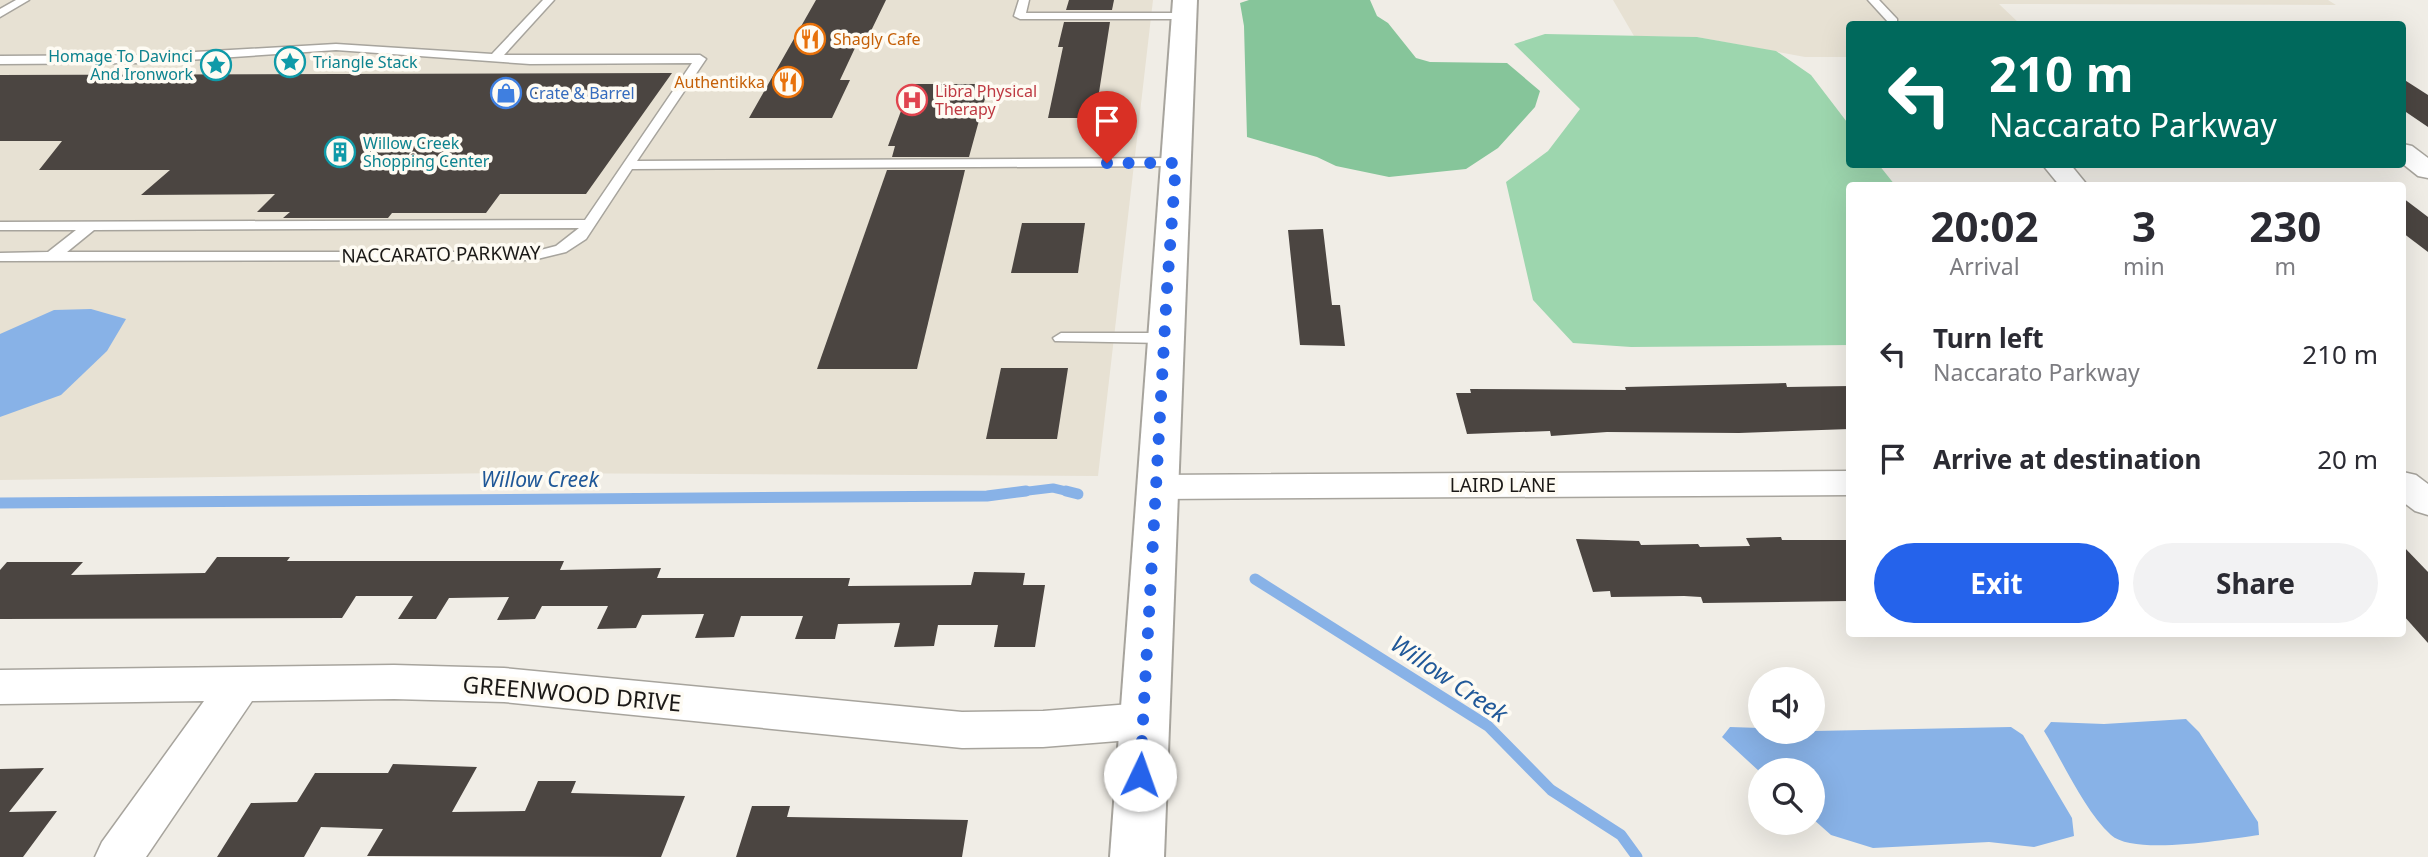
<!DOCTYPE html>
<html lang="en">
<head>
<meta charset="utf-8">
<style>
	:root { --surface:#fff; --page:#f2f2f3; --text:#2b2b33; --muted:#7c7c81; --accent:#2563eb }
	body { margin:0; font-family:"Noto Sans",sans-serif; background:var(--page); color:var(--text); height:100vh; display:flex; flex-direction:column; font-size:26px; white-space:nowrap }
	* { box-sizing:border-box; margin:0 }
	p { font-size:23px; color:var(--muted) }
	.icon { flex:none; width:38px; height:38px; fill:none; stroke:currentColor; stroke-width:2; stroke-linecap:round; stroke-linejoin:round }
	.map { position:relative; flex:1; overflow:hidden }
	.panel { position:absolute; left:1846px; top:182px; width:560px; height:455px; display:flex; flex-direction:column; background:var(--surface); border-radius:7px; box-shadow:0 7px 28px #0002 }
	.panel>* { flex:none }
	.guide { position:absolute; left:1846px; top:21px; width:560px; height:147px; border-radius:7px; box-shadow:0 7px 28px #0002; background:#00695c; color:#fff; overflow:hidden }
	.tools { position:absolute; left:1748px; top:667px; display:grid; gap:14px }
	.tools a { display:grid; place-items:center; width:77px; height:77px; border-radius:50%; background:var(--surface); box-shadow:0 7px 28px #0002; font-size:35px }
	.pin { position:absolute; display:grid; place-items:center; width:60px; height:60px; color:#fff; margin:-72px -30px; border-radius:50% 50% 50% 0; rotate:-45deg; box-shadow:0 0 7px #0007 }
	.pin .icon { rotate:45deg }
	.me { position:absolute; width:77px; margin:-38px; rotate:3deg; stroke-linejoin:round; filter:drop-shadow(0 0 5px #0008) }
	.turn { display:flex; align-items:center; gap:24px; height:147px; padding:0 28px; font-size:32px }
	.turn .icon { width:91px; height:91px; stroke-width:2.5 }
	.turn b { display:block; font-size:49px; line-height:60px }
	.eta { display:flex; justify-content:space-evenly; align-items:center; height:119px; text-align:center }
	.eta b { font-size:42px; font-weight:700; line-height:49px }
	.button { display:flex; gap:14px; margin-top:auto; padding:14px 28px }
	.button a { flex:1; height:80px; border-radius:42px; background:var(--accent); color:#fff; font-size:28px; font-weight:700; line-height:80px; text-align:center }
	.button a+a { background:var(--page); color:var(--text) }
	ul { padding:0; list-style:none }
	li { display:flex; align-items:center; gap:21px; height:105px; padding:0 28px }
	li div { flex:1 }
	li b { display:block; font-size:26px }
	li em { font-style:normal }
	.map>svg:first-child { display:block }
	.built { fill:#e7e1d3 }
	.green { fill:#9dd6ae }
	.forest { fill:#86c59a }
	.water { fill:#88b2e7 }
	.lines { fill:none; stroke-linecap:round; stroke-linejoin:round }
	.stream-far1 { stroke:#88b2e7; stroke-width:9 }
	.stream { stroke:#88b2e7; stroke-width:11 }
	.building { fill:#4b4541 }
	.service-casing { stroke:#a7a49d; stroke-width:3 }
	.minor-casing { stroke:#a7a49d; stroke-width:3 }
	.tertiary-casing { stroke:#a7a49d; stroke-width:4 }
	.service { fill:#fff; fill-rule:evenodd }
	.minor { fill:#fff; fill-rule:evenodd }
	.tertiary { fill:#fff; fill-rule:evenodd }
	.route { stroke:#2563eb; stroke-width:12; stroke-dasharray:0 21.6 }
	.labels { text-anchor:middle; stroke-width:7; stroke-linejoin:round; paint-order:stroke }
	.far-food-label { font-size:16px; fill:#c56008; stroke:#fefbf3; text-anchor:start }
	.far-culture-label { font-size:16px; fill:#0d838f; stroke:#fefbf3; text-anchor:start }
	.far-health-label { font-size:16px; fill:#be3a42; stroke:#fefbf3; text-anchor:start }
	.far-shop-label { font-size:16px; fill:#366cbe; stroke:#fefbf3; text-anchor:start }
	.street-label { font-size:19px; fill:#1b1917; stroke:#fefbf3 }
	.water-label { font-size:21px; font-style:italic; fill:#205898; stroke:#fefbf3 }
	.near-street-label { font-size:23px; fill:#1b1917; stroke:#fefbf3 }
	.near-water-label { font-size:24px; font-style:italic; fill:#205898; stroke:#fefbf3 }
</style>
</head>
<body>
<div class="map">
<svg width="2428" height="857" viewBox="0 0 2428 857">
	<rect width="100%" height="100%" fill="#f0ede6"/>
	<g class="built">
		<path d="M 0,0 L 1153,0 L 1098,476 L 502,473 L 0,480 Z"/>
		<path d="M 1613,0 L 2328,0 L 2336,5 L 1999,4 L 2020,24 L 1850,24 L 1850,57 L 1805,57 L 1697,37 L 1634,36 Z"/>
	</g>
	<path class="green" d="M 1545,34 L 1697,37 L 1776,51 L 1811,75 L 1850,126 L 1850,164 L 1879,165 L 1895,185 L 1850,186 L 1850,345 L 1631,347 L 1573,343 L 1533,300 L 1506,182 L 1548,151 L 1580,109 L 1514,44 Z"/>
	<path class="forest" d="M 1249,0 L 1370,0 L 1377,16 L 1388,23 L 1416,58 L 1430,62 L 1507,63 L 1540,91 L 1535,107 L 1498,148 L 1466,169 L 1389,177 L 1336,166 L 1317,157 L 1247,137 L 1244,26 L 1240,3 Z"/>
	<g class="water">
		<path d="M 91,309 L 126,319 L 107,351 L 61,395 L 0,417 L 0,334 L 54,310 Z"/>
		<path d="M 2186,719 L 2199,732 L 2258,822 L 2259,835 C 2228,839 2134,856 2111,835 C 2084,810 2063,762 2044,731 L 2051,722 L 2104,724 Z"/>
		<path d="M 1730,727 L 1760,728 L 1760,732 L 2011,727 L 2023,735 L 2072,818 L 2074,836 L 2034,847 L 1989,842 L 1873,848 L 1831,835 L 1813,819 L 1813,770 L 1760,770 L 1760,772 L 1722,737 Z"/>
	</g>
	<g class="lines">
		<path class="stream-far1" d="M 1012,493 L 1053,488 L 1074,493"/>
		<g class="stream">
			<path d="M 1066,491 L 1078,494"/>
			<path d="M 0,503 L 987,496 L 1026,491"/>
			<path d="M 1255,579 L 1488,726 L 1551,790 L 1621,835 L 1637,857"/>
		</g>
	</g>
	<g class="building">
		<path d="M 816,0 L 886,0 L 870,33 L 862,33 L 840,80 L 850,80 L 832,118 L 749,118 Z"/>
		<path d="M 1069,0 L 1114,0 L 1112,10 L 1066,10 Z"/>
		<path d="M 1064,22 L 1110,22 L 1095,118 L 1048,118 L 1063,47 L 1058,47 Z"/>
		<path d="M 672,73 L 586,194 L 500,194 L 486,213 L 392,213 L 388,218 L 283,218 L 290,212 L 257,212 L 275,194 L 141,195 L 170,170 L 39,170 L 62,141 L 0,141 L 0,75 Z"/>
		<path d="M 2403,79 L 2428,95 L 2428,127 L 2403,110 Z"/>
		<path d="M 911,84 L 989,84 L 969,157 L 892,157 L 895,146 L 888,146 Z"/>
		<path d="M 887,170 L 965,170 L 917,369 L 817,369 Z"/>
		<path d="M 2403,198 L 2428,217 L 2428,252 L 2403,233 Z"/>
		<path d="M 1022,223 L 1085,223 L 1078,273 L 1011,273 Z"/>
		<path d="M 1323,229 L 1332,305 L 1340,305 L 1345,346 L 1300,345 L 1288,230 Z"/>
		<path d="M 1001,368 L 1068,368 L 1057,439 L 986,439 Z"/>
		<path d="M 1786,383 L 1787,387 L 1850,386 L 1850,429 L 1739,433 L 1607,432 L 1551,436 L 1550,431 L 1467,434 L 1456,393 L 1471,393 L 1470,389 L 1626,390 L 1625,387 Z"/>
		<path d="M 1781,537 L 1782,540 L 1850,540 L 1850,601 L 1703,603 L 1701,597 L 1684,596 L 1611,597 L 1610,591 L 1593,592 L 1576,539 L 1639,541 L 1641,545 L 1698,544 L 1700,547 L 1750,546 L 1746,538 Z"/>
		<path d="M 2403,546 L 2428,572 L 2428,643 L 2403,615 Z"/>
		<path d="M 217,557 L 290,557 L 287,561 L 564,561 L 560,570 L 661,568 L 657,578 L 850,578 L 848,586 L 971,585 L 974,572 L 1025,573 L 1023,585 L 1045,585 L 1035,647 L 994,647 L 998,625 L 938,625 L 934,646 L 894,647 L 900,623 L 838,624 L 835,639 L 795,639 L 803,616 L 741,616 L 734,637 L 695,638 L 704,614 L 642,615 L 636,628 L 597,629 L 608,606 L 542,606 L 535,619 L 497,620 L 509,597 L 449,598 L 436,619 L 398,619 L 413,596 L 356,596 L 342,618 L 0,619 L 0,570 L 7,562 L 83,562 L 71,575 L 205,573 Z"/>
		<path d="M 393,764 L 477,767 L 452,812 L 525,811 L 538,781 L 576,781 L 571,793 L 685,796 L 661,857 L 367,856 L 383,829 L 321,827 L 304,857 L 217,857 L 251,803 L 297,802 L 315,773 L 388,773 Z"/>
		<path d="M 44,768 L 9,812 L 57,811 L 23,857 L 0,857 L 0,769 Z"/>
		<path d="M 752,806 L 790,806 L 787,817 L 968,820 L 962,857 L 736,857 Z"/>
	</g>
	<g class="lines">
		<g class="service-casing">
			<g id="service">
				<path d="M 16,0 L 29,0 L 0,17 L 0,9 Z"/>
				<path d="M 543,0 L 554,0 L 504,55 L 700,55 L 706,59 L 637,161 L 1176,158 L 1183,162 L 1176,166 L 632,169 L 586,239 L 566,252 L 533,260 L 0,261 L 0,253 L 48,252 L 76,230 L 0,230 L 0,222 L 585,220 L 692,63 L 530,64 L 336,50 L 143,63 L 0,64 L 0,56 L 143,55 L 336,44 L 492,54 ZM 579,228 L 556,246 L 533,252 L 67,252 L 94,230 Z"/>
				<path d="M 1019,0 L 1029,0 L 1026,13 L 1184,13 L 1190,16 L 1184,19 L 1020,19 L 1014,16 Z"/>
				<path d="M 1868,0 L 1879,0 L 1897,19 L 1897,23 L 1889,23 Z"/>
				<path d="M 1061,333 L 1164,333 L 1172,338 L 1164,343 L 1055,341 L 1053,338 Z"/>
			</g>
		</g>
		<g class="minor-casing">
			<g id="minor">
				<path d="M 2403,144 L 2412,146 L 2428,158 L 2428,178 L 2418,176 L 2403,164 Z"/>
				<path d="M 2042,164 L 2070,164 L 2088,186 L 2060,186 Z"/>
				<path d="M 1850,471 L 1850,495 L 1157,499 L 1144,496 L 1139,487 L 1144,478 L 1157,475 Z"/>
				<path d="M 2403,472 L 2416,475 L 2428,484 L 2428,515 L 2415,511 L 2403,502 Z"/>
				<path d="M 394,665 L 504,668 L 962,712 L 1043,711 L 1143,703 L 1159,708 L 1165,721 L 1159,734 L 1143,739 L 1043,747 L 962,748 L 504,702 L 394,699 L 252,701 L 146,857 L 95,857 L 102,842 L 204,701 L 0,704 L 0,670 Z"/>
			</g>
		</g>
		<g class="tertiary-casing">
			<path id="tertiary" d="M 1173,0 L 1197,0 L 1164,857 L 1110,857 Z"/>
		</g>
		<use href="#service" class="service"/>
		<use href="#minor" class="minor"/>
		<use href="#tertiary" class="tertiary"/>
	</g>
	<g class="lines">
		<path class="route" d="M 1107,163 L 1176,163 L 1167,289 L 1140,775"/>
	</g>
	<defs>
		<g id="restaurant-ring" transform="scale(1.575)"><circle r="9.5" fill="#fefbf3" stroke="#e8710a" stroke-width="1.5"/><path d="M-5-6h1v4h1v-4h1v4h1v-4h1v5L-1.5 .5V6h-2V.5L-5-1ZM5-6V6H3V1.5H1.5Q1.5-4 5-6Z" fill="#e8710a"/></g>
		<g id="sight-ring" transform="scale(1.575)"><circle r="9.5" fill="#fefbf3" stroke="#0f9aa8" stroke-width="1.5"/><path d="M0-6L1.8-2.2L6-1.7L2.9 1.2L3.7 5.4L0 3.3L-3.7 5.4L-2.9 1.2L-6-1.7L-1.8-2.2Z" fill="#0f9aa8"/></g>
		<g id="shop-ring" transform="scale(1.575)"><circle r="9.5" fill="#fefbf3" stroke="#3f7fe0" stroke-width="1.5"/><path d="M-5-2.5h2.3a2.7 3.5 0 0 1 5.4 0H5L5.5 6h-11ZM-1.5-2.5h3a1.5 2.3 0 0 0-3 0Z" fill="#3f7fe0"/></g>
		<g id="hospital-ring" transform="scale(1.575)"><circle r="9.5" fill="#fefbf3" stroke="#e0444e" stroke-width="1.5"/><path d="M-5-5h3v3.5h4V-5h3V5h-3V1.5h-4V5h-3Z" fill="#e0444e"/></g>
		<g id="building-ring" transform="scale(1.575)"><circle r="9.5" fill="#fefbf3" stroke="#0f9aa8" stroke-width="1.5"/><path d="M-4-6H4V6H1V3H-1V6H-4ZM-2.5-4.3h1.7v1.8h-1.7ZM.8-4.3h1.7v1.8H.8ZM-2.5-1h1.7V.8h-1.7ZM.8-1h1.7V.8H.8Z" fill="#0f9aa8"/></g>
	</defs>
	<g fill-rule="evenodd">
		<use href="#restaurant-ring" x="810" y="39"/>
		<use href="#sight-ring" x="290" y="62"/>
		<use href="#sight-ring" x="216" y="65"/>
		<use href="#restaurant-ring" x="788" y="82"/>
		<use href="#shop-ring" x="506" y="93"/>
		<use href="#hospital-ring" x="912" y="100"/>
		<use href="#building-ring" x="340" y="152"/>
	</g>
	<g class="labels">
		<g class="far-food-label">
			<text x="833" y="45">Shagly Cafe</text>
			<text x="765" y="88" text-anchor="end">Authentikka</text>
		</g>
		<g class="far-culture-label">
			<text x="193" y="62" text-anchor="end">Homage To Davinci<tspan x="193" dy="18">And Ironwork</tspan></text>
			<text x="313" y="68">Triangle Stack</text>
			<text x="363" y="149">Willow Creek<tspan x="363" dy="18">Shopping Center</tspan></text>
		</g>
		<g class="far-health-label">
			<text x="935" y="97">Libra Physical<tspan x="935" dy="18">Therapy</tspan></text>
		</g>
		<g class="far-shop-label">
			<text x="529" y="99">Crate &amp; Barrel</text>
		</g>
		<g class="street-label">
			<text transform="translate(441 254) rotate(-1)" y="7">NACCARATO PARKWAY</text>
			<text x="1503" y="492">LAIRD LANE</text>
		</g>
		<g class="water-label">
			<text x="540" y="487">Willow Creek</text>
		</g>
		<g class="near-street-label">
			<text transform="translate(572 694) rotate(5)" y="8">GREENWOOD DRIVE</text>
		</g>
		<g class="near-water-label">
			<text transform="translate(1449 679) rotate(34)" y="8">Willow Creek</text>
		</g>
	</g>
</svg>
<div class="tools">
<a><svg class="icon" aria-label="sound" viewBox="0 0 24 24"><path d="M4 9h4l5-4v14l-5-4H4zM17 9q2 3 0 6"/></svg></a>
<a><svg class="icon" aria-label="search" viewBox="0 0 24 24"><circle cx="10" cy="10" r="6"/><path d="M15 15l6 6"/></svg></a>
</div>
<div class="pin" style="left:1107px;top:163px;background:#d93025"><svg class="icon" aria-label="arrive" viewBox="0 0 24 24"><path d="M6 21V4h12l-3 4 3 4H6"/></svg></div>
<svg class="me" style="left:1140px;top:775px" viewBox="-20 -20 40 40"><circle r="19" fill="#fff"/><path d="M0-13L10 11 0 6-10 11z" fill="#2563eb"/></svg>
<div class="guide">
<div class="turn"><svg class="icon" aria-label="left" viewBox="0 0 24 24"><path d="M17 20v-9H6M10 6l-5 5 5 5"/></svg><div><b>210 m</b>Naccarato Parkway</div></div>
</div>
<section class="panel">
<div class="eta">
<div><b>20:02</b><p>Arrival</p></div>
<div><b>3</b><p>min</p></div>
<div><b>230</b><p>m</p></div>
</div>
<ul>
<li><svg class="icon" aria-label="left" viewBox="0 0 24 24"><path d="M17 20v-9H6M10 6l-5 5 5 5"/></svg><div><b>Turn left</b><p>Naccarato Parkway</p></div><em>210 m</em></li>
<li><svg class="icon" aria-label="arrive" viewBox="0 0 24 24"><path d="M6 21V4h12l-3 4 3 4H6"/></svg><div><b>Arrive at destination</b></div><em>20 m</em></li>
</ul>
<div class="button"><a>Exit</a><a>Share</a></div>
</section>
</div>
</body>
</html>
